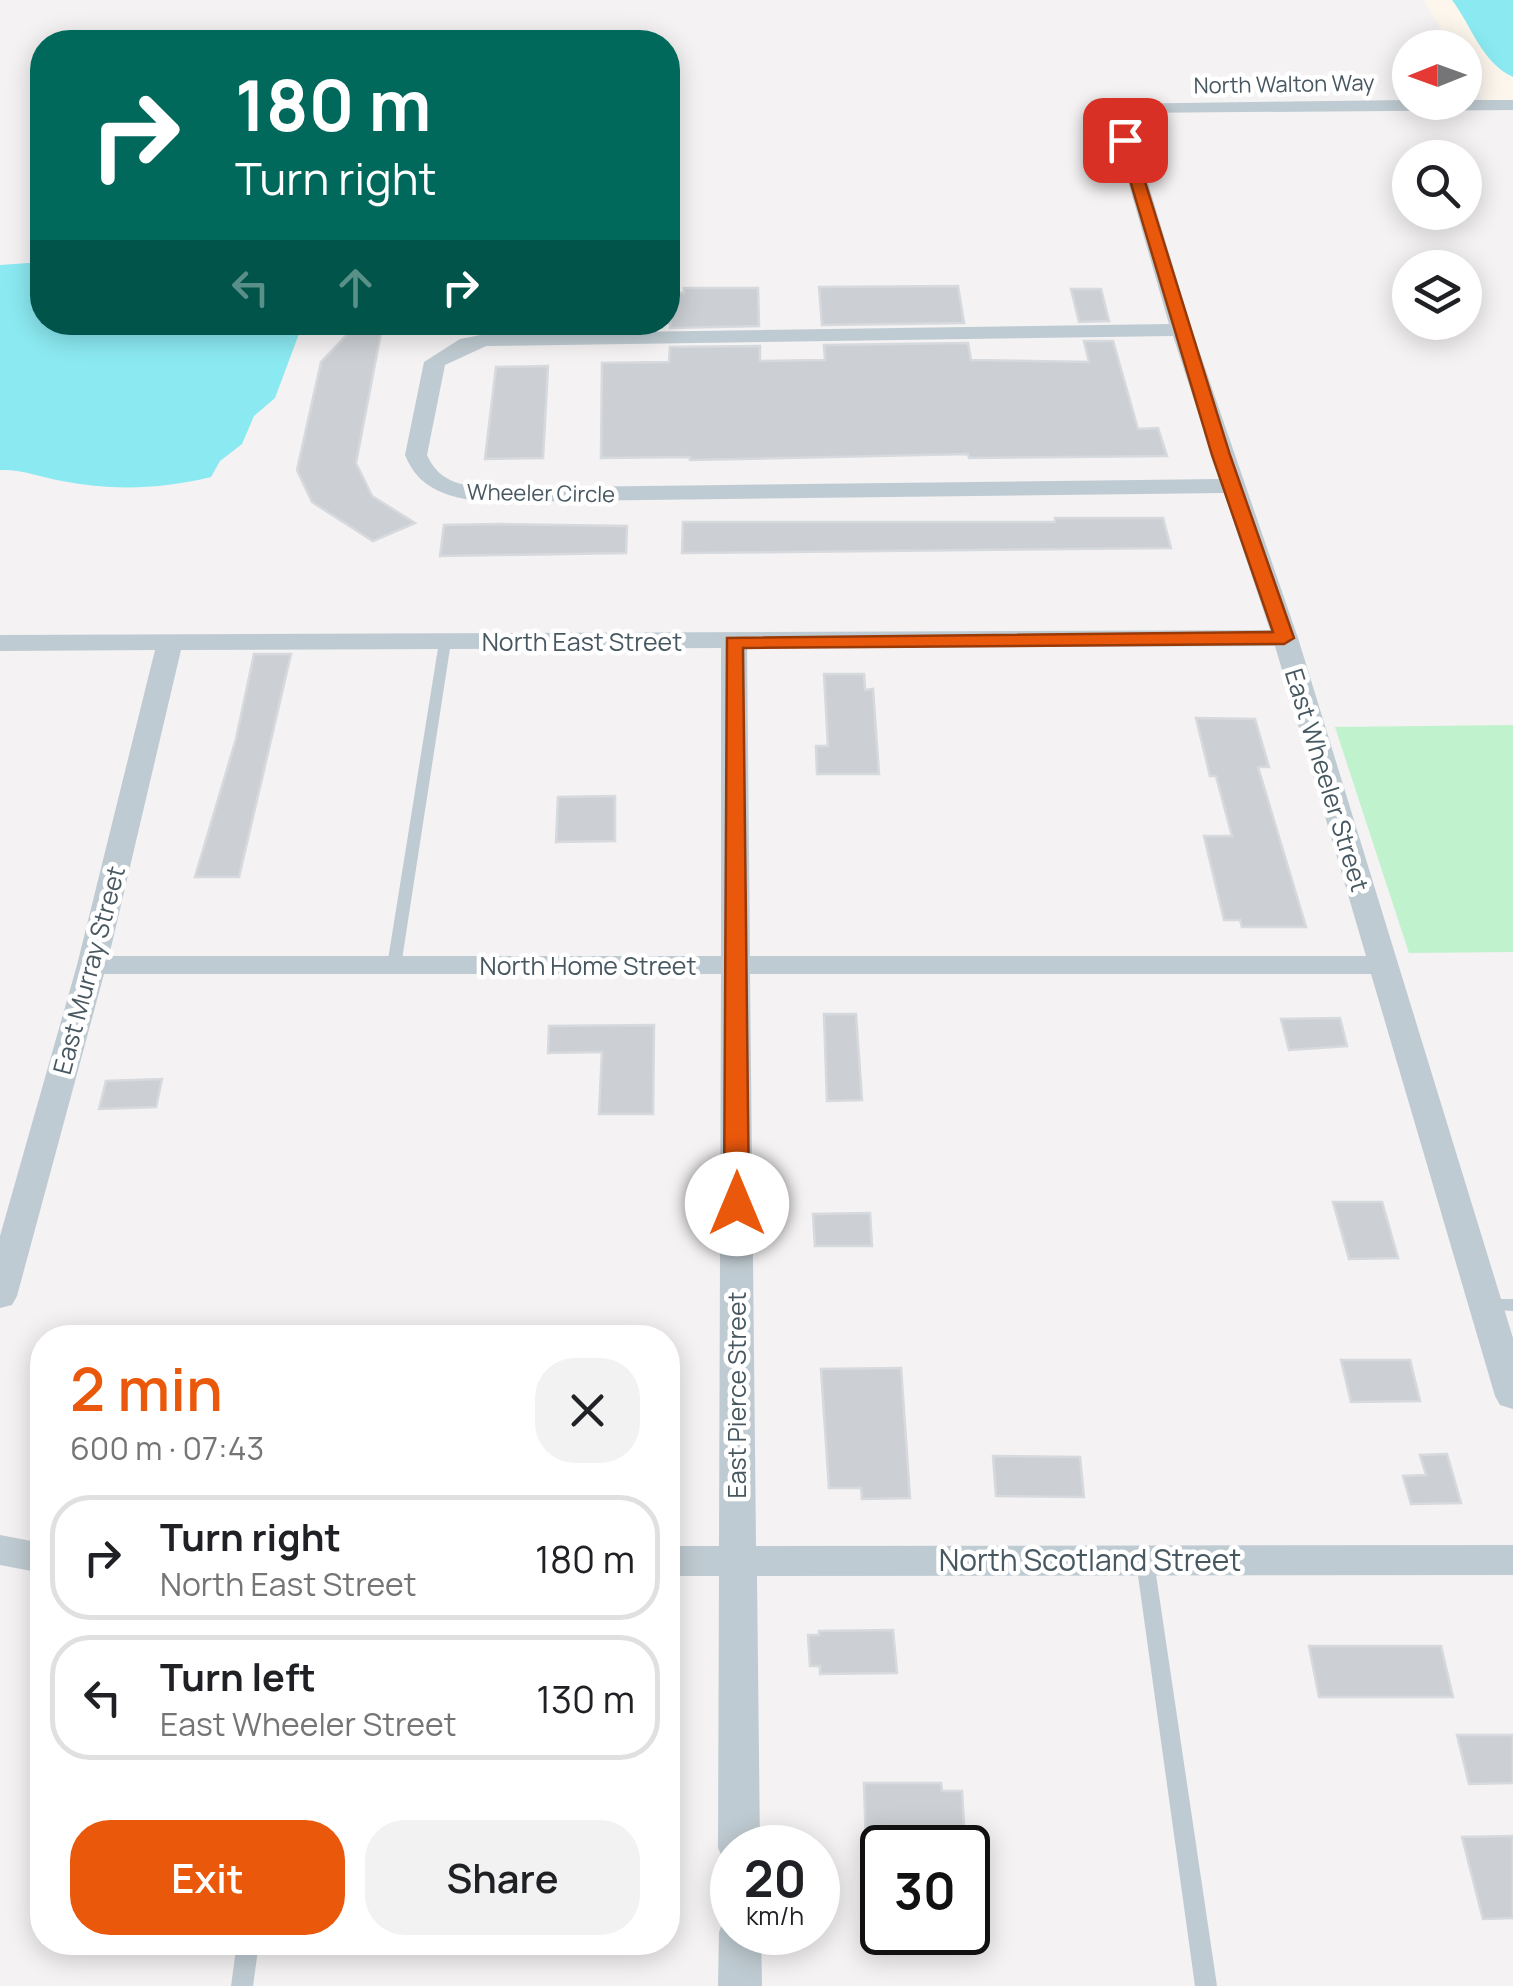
<!DOCTYPE html>
<html lang="en">
<head>
<meta charset="utf-8">
<style>
	:root { --surface:#fff; --page:#f2f2f2; --text:#202124; --muted:#757577; --line:#e0e0e0; --accent:#ea580c }
	body { margin:0; font-family:Manrope,sans-serif; background:var(--page); color:var(--text); height:100vh; display:flex; flex-direction:column; font-size:38px; white-space:nowrap }
	* { box-sizing:border-box; margin:0 }
	p { font-size:32px; color:var(--muted) }
	.icon { flex:none; width:55px; height:55px; fill:none; stroke:currentColor; stroke-width:2; stroke-linecap:round; stroke-linejoin:round }
	.map { position:relative; flex:1; overflow:hidden }
	.side { position:absolute; left:30px; top:1325px; width:650px; height:630px; display:flex; flex-direction:column; background:var(--surface); border-radius:40px; box-shadow:0 5px 25px #0003 }
	.side>* { flex:none }
	.guide { position:absolute; left:30px; top:30px; width:650px; height:305px; border-radius:40px; box-shadow:0 5px 25px #0003; background:#00695c; color:#fff; overflow:hidden }
	.needle { width:65px; rotate:269deg }
	.controls { position:absolute; left:1392px; top:30px; display:grid; gap:20px }
	.controls a { display:grid; place-items:center; width:90px; height:90px; border-radius:50%; background:var(--surface); box-shadow:0 5px 25px #0003; font-size:50px }
	.speed { position:absolute; left:710px; top:1825px; display:flex; gap:20px; font-size:50px; font-weight:700; text-align:center }
	.speed>* { display:grid; place-content:center; width:130px; height:130px; border-radius:50%; background:var(--surface); box-shadow:0 5px 25px #0003; line-height:1 }
	.speed small { font-size:25px; font-weight:400 }
	.speed .limit { border:5px solid #111; border-radius:15px; background:#fff; color:#111 }
	.pin { position:absolute; display:grid; place-items:center; width:85px; height:85px; color:#fff; margin:-42px; border-radius:20px; box-shadow:0 5px 15px #0006 }
	.me { position:absolute; width:110px; margin:-55px; rotate:0deg; stroke-linejoin:round; filter:drop-shadow(0 0 8px #0008) }
	.turn { display:flex; align-items:center; gap:35px; height:210px; padding:0 40px; font-size:45px }
	.turn .icon { width:130px; height:130px; stroke-width:2.5 }
	.turn b { display:block; font-size:70px; line-height:85px }
	.lanes { display:flex; align-items:center; height:95px; padding:0 40px; background:#0003; justify-content:center; gap:50px; direction:ltr }
	.lanes .off { opacity:.35 }
	.round { display:grid; place-items:center; flex:none; width:105px; height:105px; border-radius:40px; background:var(--page) }
	.summary { display:flex; align-items:center; justify-content:space-between; height:170px; padding:0 40px }
	h1 { font-size:60px; font-weight:600; line-height:75px; color:var(--accent) }
	.primary-button { display:flex; gap:20px; margin-top:auto; padding:20px 40px }
	.primary-button a { flex:1; height:115px; border-radius:40px; background:var(--accent); color:#fff; font-size:40px; font-weight:600; line-height:115px; text-align:center }
	.primary-button a+a { background:var(--page); color:var(--text) }
	ul { padding:0; list-style:none }
	li { display:flex; align-items:center; gap:30px; height:125px; margin:0 20px 15px; padding:0 20px; border:5px solid var(--line); border-radius:40px }
	li div { flex:1 }
	li b { display:block; font-size:38px }
	li em { font-style:normal }
	.map>svg:first-child { display:block }
	.commercial { fill:#fdf6ed }
	.green { fill:#c0f2cd }
	.water { fill:#8be9f1 }
	.building { fill:#ccd0d4; stroke:#d6d9dd; stroke-width:2.5 }
	.lines { fill:none; stroke-linecap:round; stroke-linejoin:round }
	.service { fill:#bfcbd2; fill-rule:evenodd }
	.minor { fill:#bfcbd2; fill-rule:evenodd }
	.route { fill:#ea580c; stroke:#983908; stroke-width:2.5 }
	.labels { text-anchor:middle; stroke-width:9; stroke-linejoin:round; paint-order:stroke }
	.far-street-label { font-size:22px; fill:#485861; stroke:#fff }
	.street-label { font-size:25px; fill:#485861; stroke:#fff }
	.near-street-label { font-size:30px; fill:#485861; stroke:#fff }
</style>
</head>
<body>
<div class="map">
<svg width="1513" height="1986" viewBox="0 0 1513 1986">
	<rect width="100%" height="100%" fill="#f4f2f2"/>
	<path class="commercial" d="M 1424,0 L 1513,0 L 1513,105 L 1486,105 L 1465,70 L 1465,48 L 1451,47 Z"/>
	<path class="green" d="M 1513,725 L 1513,952 L 1409,953 L 1335,727 Z"/>
	<g class="water">
		<path d="M 1452,0 L 1513,0 L 1513,77 C 1482,63 1471,25 1452,0 Z"/>
		<path d="M 42,262 L 42,322 L 303,323 L 275,398 L 254,416 L 242,444 L 220,461 L 211,477 C 162,489 111,491 62,481 C 40,477 22,469 0,470 L 0,265 Z"/>
	</g>
	<g class="building">
		<path d="M 958,286 L 964,323 L 822,325 L 819,287 Z"/>
		<path d="M 684,288 L 758,288 L 759,326 L 670,328 L 671,293 L 684,293 Z"/>
		<path d="M 1071,289 L 1101,289 L 1109,321 L 1079,322 Z"/>
		<path d="M 359,322 L 383,322 L 356,463 L 372,496 L 415,523 L 373,541 L 312,502 L 297,470 L 321,362 Z"/>
		<path d="M 1084,341 L 1113,341 L 1138,429 L 1158,428 L 1167,456 L 969,458 L 968,454 L 690,460 L 690,457 L 601,458 L 602,363 L 669,362 L 670,347 L 760,346 L 760,361 L 825,360 L 824,345 L 968,343 L 971,360 L 1089,362 Z"/>
		<path d="M 548,366 L 543,458 L 485,459 L 496,367 Z"/>
		<path d="M 1055,518 L 1163,518 L 1171,548 L 682,553 L 683,522 L 1055,522 Z"/>
		<path d="M 500,524 L 627,526 L 626,553 L 440,556 L 444,525 Z"/>
		<path d="M 254,654 L 291,654 L 239,877 L 195,877 L 236,739 Z"/>
		<path d="M 824,674 L 864,674 L 865,690 L 873,689 L 879,774 L 817,774 L 816,746 L 828,746 Z"/>
		<path d="M 1196,718 L 1255,719 L 1269,767 L 1258,767 L 1306,927 L 1242,927 L 1240,920 L 1224,920 L 1204,836 L 1232,836 L 1216,776 L 1210,776 Z"/>
		<path d="M 615,796 L 615,841 L 556,842 L 558,797 Z"/>
		<path d="M 824,1014 L 856,1014 L 862,1100 L 827,1101 Z"/>
		<path d="M 1340,1018 L 1347,1046 L 1289,1050 L 1281,1019 Z"/>
		<path d="M 654,1025 L 653,1114 L 599,1114 L 602,1052 L 548,1053 L 549,1026 Z"/>
		<path d="M 162,1079 L 156,1107 L 99,1109 L 106,1081 Z"/>
		<path d="M 1333,1202 L 1382,1202 L 1398,1258 L 1349,1259 Z"/>
		<path d="M 870,1213 L 872,1246 L 815,1246 L 813,1214 Z"/>
		<path d="M 1341,1360 L 1410,1360 L 1420,1401 L 1351,1402 Z"/>
		<path d="M 901,1368 L 910,1498 L 862,1499 L 861,1488 L 829,1488 L 821,1369 Z"/>
		<path d="M 1447,1454 L 1461,1503 L 1411,1504 L 1403,1476 L 1426,1475 L 1420,1455 Z"/>
		<path d="M 993,1456 L 1080,1457 L 1084,1497 L 996,1496 Z"/>
		<path d="M 893,1630 L 897,1673 L 820,1674 L 820,1666 L 810,1666 L 808,1635 L 819,1635 L 819,1631 Z"/>
		<path d="M 1309,1646 L 1441,1646 L 1453,1697 L 1319,1697 Z"/>
		<path d="M 1457,1735 L 1513,1735 L 1513,1783 L 1469,1784 Z"/>
		<path d="M 864,1783 L 941,1783 L 942,1791 L 962,1791 L 965,1843 L 946,1844 L 946,1848 L 866,1848 Z"/>
		<path d="M 1513,1836 L 1513,1918 L 1483,1919 L 1462,1837 Z"/>
	</g>
	<g class="lines">
		<g class="service">
			<path d="M 445,638 L 451,642 L 401,966 L 394,971 L 387,966 L 439,642 Z"/>
			<path d="M 1486,1299 L 1513,1299 L 1513,1311 L 1480,1309 L 1477,1305 L 1480,1301 Z"/>
			<path d="M 1145,1553 L 1152,1556 L 1154,1561 L 1217,1986 L 1195,1986 L 1136,1561 L 1138,1556 Z"/>
			<path d="M 237,1942 L 259,1942 L 253,1986 L 231,1986 Z"/>
		</g>
		<g class="minor">
			<path d="M 1410,100 L 1513,100 L 1513,110 L 1127,113 L 1192,330 L 1298,638 L 1513,1338 L 1513,1409 L 1500,1405 L 1495,1396 L 1371,974 L 750,974 L 756,1546 L 1513,1545 L 1513,1575 L 757,1576 L 760,1848 L 732,1848 L 732,1864 L 724,1861 L 718,1848 L 719,1576 L 668,1576 L 668,1546 L 719,1546 L 721,974 L 104,974 L 17,1296 L 12,1305 L 0,1308 L 0,1236 L 77,965 L 155,650 L 0,651 L 0,635 L 1270,630 L 1224,493 L 483,502 C 448,497 419,490 405,455 L 424,362 L 460,339 L 486,334 L 1169,324 L 1107,108 L 1110,104 ZM 1173,336 L 1220,479 L 483,488 C 458,485 438,480 427,455 L 445,365 L 486,346 ZM 1275,646 L 1366,956 L 750,956 L 747,648 ZM 721,648 L 721,956 L 109,956 L 181,650 Z"/>
			<path d="M 0,1535 L 42,1543 L 42,1573 L 0,1565 Z"/>
			<path d="M 732,1915 L 732,1932 L 761,1932 L 762,1986 L 718,1986 L 719,1932 L 725,1918 Z"/>
		</g>
	</g>
	<path class="route" d="M 1125,135 L 1132,140 L 1230,455 L 1294,638 L 1284,644 L 743,648 L 749,1204 L 746,1211 L 728,1211 L 724,1204 L 727,638 L 1273,632 L 1212,455 L 1118,140 Z"/>
	<g class="labels">
		<g class="far-street-label">
			<text transform="translate(1284 84) rotate(-1)" y="8">North Walton Way</text>
			<text transform="translate(541 493) rotate(1)" y="8">Wheeler Circle</text>
		</g>
		<g class="street-label">
			<text x="582" y="651">North East Street</text>
			<text transform="translate(1327 780) rotate(73)" y="9">East Wheeler Street</text>
			<text x="588" y="975">North Home Street</text>
			<text transform="translate(89 970) rotate(-75)" y="9">East Murray Street</text>
			<text transform="translate(737 1395) rotate(-90)" y="9">East Pierce Street</text>
		</g>
		<g class="near-street-label">
			<text x="1090" y="1571">North Scotland Street</text>
		</g>
	</g>
</svg>
<div class="controls">
<a><svg class="needle" viewBox="-14 -14 28 28"><path d="M0-13l5 13h-10z" fill="#e53935"/><path d="M0 13l5-13h-10z" fill="#757577"/></svg></a>
<a><svg class="icon" aria-label="search" viewBox="0 0 24 24"><circle cx="10" cy="10" r="6"/><path d="M15 15l6 6"/></svg></a>
<a><svg class="icon" aria-label="layers" viewBox="0 0 24 24"><path d="M12 4l9 5-9 5-9-5zM3 14l9 5 9-5"/></svg></a>
</div>
<div class="speed"><div>20<small>km/h</small></div><div class="limit">30</div></div>
<div class="pin" style="left:1125px;top:140px;background:#d93025"><svg class="icon" aria-label="arrive" viewBox="0 0 24 24"><path d="M6 21V4h12l-3 4 3 4H6"/></svg></div>
<svg class="me" style="left:737px;top:1204px" viewBox="-20 -20 40 40"><circle r="19" fill="#fff"/><path d="M0-13L10 11 0 6-10 11z" fill="#ea580c"/></svg>
<div class="guide">
<div class="turn"><svg class="icon" aria-label="right" viewBox="0 0 24 24"><path d="M7 20v-9h11M14 6l5 5-5 5"/></svg><div><b>180 m</b>Turn right</div></div>
<div class="lanes"><svg class="icon off" aria-label="left" viewBox="0 0 24 24"><path d="M17 20v-9H6M10 6l-5 5 5 5"/></svg><svg class="icon off" aria-label="ahead" viewBox="0 0 24 24"><path d="M12 20V5M6 11l6-6 6 6"/></svg><svg class="icon" aria-label="right" viewBox="0 0 24 24"><path d="M7 20v-9h11M14 6l5 5-5 5"/></svg></div>
</div>
<section class="side">
<div class="summary"><div><h1>2 min</h1><p>600 m · 07:43</p></div><a class="round"><svg class="icon" aria-label="close" viewBox="0 0 24 24"><path d="M6 6l12 12M18 6L6 18"/></svg></a></div>
<ul>
<li><svg class="icon" aria-label="right" viewBox="0 0 24 24"><path d="M7 20v-9h11M14 6l5 5-5 5"/></svg><div><b>Turn right</b><p>North East Street</p></div><em>180 m</em></li>
<li><svg class="icon" aria-label="left" viewBox="0 0 24 24"><path d="M17 20v-9H6M10 6l-5 5 5 5"/></svg><div><b>Turn left</b><p>East Wheeler Street</p></div><em>130 m</em></li>
</ul>
<div class="primary-button"><a>Exit</a><a>Share</a></div>
</section>
</div>
</body>
</html>
